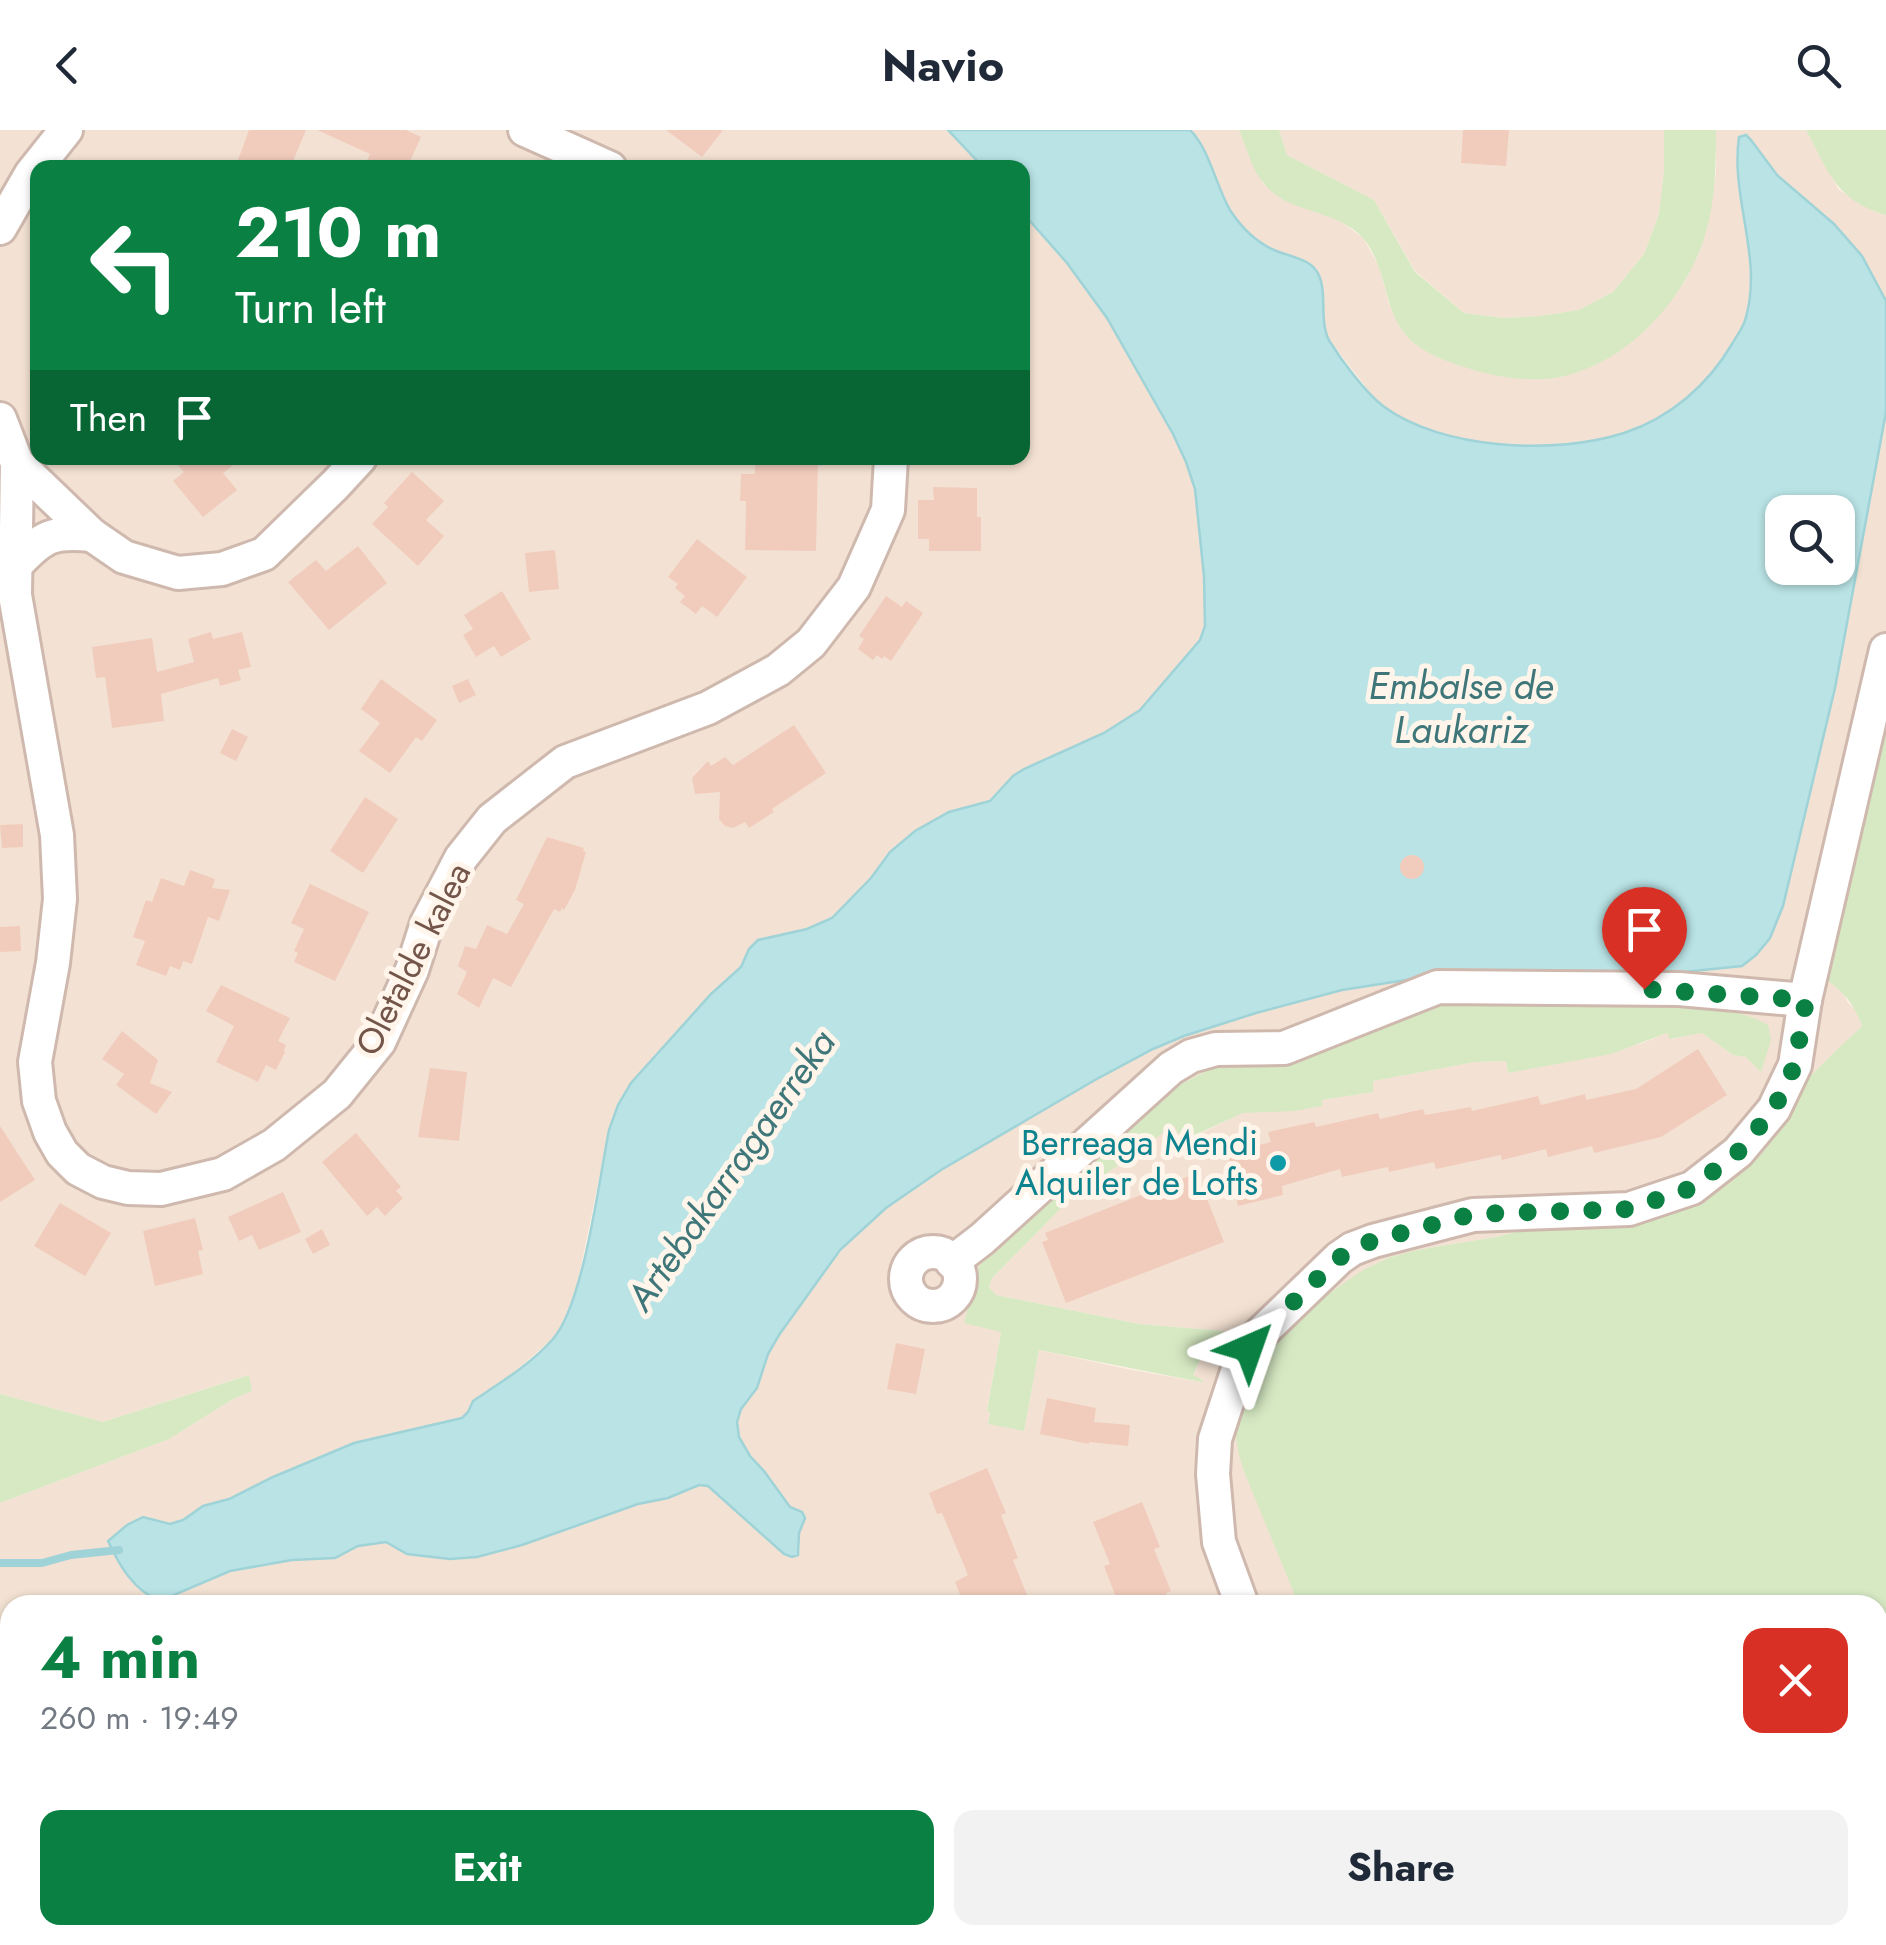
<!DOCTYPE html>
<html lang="en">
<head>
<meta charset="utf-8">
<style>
	:root { --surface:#fff; --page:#f2f2f3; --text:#1f2937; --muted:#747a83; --accent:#0b8043 }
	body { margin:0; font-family:Jost,sans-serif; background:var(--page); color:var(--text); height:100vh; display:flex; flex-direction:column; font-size:38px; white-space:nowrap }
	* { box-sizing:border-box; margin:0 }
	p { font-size:32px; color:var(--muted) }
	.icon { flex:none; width:55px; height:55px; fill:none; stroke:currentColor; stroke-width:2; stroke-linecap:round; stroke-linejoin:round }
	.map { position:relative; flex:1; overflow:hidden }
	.drawer { position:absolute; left:0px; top:1465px; width:1888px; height:350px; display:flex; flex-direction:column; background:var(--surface); border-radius:30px 30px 0 0; box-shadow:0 2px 8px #0004 }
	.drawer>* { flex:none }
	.guide { position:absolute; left:30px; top:30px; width:1000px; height:305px; border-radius:20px; box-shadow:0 2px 8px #0004; background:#0b8043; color:#fff; overflow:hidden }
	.buttons { position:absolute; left:1765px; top:365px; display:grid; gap:20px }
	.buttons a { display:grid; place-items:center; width:90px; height:90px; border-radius:20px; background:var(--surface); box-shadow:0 2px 8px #0004; font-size:50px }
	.pin { position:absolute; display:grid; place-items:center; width:85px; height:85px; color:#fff; margin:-102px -42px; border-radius:50% 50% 50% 0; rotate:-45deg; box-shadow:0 0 10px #0007 }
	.pin .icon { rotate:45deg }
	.me { position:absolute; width:110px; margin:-55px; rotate:43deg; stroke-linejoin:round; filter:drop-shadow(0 0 8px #0008) }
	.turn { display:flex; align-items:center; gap:35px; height:210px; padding:0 40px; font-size:45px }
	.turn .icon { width:130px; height:130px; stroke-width:2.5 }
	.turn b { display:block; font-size:70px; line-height:85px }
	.then { display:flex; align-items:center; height:95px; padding:0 40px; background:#0003; gap:20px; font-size:38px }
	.round { display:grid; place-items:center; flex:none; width:105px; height:105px; border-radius:20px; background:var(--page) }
	.summary { display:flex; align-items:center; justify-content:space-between; height:170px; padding:0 40px }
	h1 { font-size:60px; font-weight:700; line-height:75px; color:var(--accent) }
	.cta { display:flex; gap:20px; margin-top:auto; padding:20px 40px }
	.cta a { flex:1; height:115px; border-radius:20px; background:var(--accent); color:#fff; font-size:40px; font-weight:700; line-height:115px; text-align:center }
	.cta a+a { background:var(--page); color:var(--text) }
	header { display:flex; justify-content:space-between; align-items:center; height:130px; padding:0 40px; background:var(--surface); font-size:45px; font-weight:700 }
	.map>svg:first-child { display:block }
	.residential { fill:#f3e2d3; fill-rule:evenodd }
	.green { fill:#d6e9c3 }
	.water { fill:#b9e3e5; stroke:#9fd3d7; stroke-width:2.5; fill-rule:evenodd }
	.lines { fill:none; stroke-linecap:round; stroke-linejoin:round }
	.stream { stroke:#9fd3d7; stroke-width:8 }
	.building { fill:#f1ccbc }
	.minor-casing { stroke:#cfb9ae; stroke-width:38 }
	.minor { stroke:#fff; stroke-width:32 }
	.route { stroke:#0b8043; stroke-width:18; stroke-dasharray:0 32.4 }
	.culture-dot { fill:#0f9aa8; stroke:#fff5ea; stroke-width:4 }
	.labels { text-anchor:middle; stroke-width:10; stroke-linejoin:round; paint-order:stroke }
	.street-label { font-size:35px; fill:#74554a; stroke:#fff5ea }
	.culture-label { font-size:35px; fill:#0d838f; stroke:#fff5ea; text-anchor:end }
	.water-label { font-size:38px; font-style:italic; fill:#3e7679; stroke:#fff5ea }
</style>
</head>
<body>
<header><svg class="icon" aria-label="back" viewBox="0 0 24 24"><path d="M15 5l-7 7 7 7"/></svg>Navio<svg class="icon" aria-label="search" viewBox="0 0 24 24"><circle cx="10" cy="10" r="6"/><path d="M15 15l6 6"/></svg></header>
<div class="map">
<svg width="1886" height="1815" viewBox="0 0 1886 1815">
	<rect width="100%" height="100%" fill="#fcf1e4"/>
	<g class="residential">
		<path d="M 0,0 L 948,0 L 983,37 L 38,38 L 38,328 L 1022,328 L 1023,83 L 1067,133 L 1107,188 L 1173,304 L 1186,332 L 1195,359 L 1204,446 L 1206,496 L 1200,510 L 1185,529 L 1140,580 L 1104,603 L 1024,639 L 1013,646 L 990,671 L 949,682 L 890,722 L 871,748 L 832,788 L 807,799 L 758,810 L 749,819 L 741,837 L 711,864 L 631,953 L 618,975 L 609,1000 L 576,1161 L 556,1206 L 506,1249 L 473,1271 L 468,1282 L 462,1288 L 354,1313 L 273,1347 L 229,1369 L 203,1376 L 183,1390 L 170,1394 L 155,1389 L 159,1471 L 230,1441 L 292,1430 L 335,1428 L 358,1416 L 387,1412 L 408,1424 L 450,1429 L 591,1389 L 638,1374 L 668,1368 L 699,1355 L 708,1355 L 729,1374 L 800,1421 L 799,1403 L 804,1388 L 802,1382 L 791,1377 L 764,1341 L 750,1326 L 739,1307 L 737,1292 L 741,1279 L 757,1258 L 768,1224 L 779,1205 L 840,1120 L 886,1078 L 941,1040 L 1095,950 L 1153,919 L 1184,906 L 1256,883 L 1342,860 L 1432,846 L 1702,839 L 1742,836 L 1835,558 L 1886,282 L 1886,538 L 1870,666 L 1826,850 L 1842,860 L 1848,873 L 1856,880 L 1862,896 L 1824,934 L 1778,988 L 1745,1040 L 1725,1058 L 1709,1065 L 1565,1089 L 1496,1107 L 1417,1120 L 1388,1128 L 1373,1135 L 1327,1165 L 1272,1216 L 1256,1234 L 1289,1448 L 1299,1475 L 10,1475 L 10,1536 L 0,1538 L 0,1373 L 169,1309 L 233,1269 L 252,1261 L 248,1245 L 103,1292 L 0,1264 ZM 1460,870 L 1688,876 L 1729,881 L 1746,927 L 1733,925 L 1702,903 L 1671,909 L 1667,903 L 1640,914 L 1508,942 L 1506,931 L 1475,932 L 1372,951 L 1372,962 L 1321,970 L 1322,975 L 1243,983 L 1195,1006 L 1196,1013 L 1175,994 L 1067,1072 L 992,1148 L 989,1157 L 996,1165 L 1139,1194 L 1222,1201 L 1215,1222 L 1206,1218 L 1193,1246 L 1203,1250 L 1201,1252 L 1127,1239 L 1039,1220 L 1024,1301 L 988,1293 L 990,1281 L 987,1280 L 1001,1201 L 980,1136 L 1170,960 L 1210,939 L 1246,934 L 1265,935 L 1300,929 Z"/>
		<path d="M 1190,0 L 1239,0 L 1254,36 L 1264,55 L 1336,88 L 1363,108 L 1379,136 L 1389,174 L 1435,226 L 1486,243 L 1529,248 L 1562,247 L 1600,232 L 1627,215 L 1656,189 L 1684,152 L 1700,120 L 1707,98 L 1716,42 L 1716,0 L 1806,0 L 1839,60 L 1873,81 L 1886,85 L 1886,171 L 1862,126 L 1834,94 L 1777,45 L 1746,5 L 1739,7 L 1736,24 L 1738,42 L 1747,97 L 1751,161 L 1746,191 L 1723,229 L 1696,260 L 1667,283 L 1637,299 L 1606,309 L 1541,315 L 1505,315 L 1468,310 L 1431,300 L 1398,286 L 1378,273 L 1328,208 L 1324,194 L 1323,163 L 1305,132 L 1271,119 L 1245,101 L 1231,81 L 1217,54 L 1199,8 Z"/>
		<path d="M 1279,0 L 1664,0 L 1664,41 L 1659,84 L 1644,124 L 1613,162 L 1579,180 L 1540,186 L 1504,188 L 1464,183 L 1415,141 L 1374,70 L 1287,25 Z"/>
		<path d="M 35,1805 L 1064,1805 L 1068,1815 L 15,1815 Z"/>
		<path d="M 1167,1805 L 1366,1805 L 1366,1815 L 1176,1815 Z"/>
	</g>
	<g class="green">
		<path d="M 1239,0 L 1279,0 L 1287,25 L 1374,70 L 1415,142 L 1464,183 L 1504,188 L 1540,186 L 1579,180 L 1613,162 L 1644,124 L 1659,84 L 1664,41 L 1664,0 L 1716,0 C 1716,40 1715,82 1700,120 C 1677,177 1626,231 1565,246 C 1536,253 1501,248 1474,240 C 1455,234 1434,228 1418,216 C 1379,189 1392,136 1359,104 C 1332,79 1289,83 1265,55 C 1252,41 1247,18 1239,0 Z"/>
		<path d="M 1806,0 L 1886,0 L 1886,85 C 1836,71 1829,42 1806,0 Z"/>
		<path d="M 1886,538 L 1886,1815 L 1366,1815 L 1366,1805 L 1878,1805 L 1878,1475 L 1299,1475 L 1245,1344 L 1239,1325 L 1234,1296 L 1256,1234 L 1271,1216 L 1327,1165 L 1363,1140 L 1388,1128 L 1417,1120 L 1496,1107 L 1565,1089 L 1709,1065 C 1755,1045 1765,1001 1795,964 C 1815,940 1839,918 1862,896 C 1855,876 1844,861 1826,850 L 1838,775 L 1861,706 L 1870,666 Z"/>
		<path d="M 1460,870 C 1512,872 1564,873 1615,874 C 1664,876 1723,870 1768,895 L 1771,910 L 1761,942 L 1746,927 L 1733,925 L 1702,903 L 1670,909 L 1667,903 L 1611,924 L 1508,943 L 1506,931 L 1475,932 L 1373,951 L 1373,962 L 1322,970 L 1322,976 L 1294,981 L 1243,983 L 1195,1005 L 1196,1014 L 1185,1016 L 1174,995 L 1067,1072 L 992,1148 L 989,1157 L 996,1165 L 1139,1194 L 1223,1201 L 1221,1211 L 1215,1222 L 1206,1218 L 1193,1245 L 1204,1251 L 1201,1252 L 1039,1220 L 1024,1301 L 988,1294 L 990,1282 L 987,1281 L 1001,1202 L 964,1193 L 979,1136 L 1170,960 L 1210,939 L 1246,934 L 1265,935 L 1300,929 L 1325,920 L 1406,883 Z"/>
		<path d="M 249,1245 L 252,1261 L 233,1269 L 169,1309 L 0,1373 L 0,1264 L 103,1292 Z"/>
		<path d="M 10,1536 L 10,1805 L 35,1805 L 15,1815 L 0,1815 L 0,1538 Z"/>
		<path d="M 1064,1805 L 1167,1805 L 1176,1815 L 1068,1815 L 1064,1811 Z"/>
	</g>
	<path class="water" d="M 948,0 L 1190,0 C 1209,18 1216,56 1230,80 C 1241,97 1256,112 1274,120 C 1287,126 1306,128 1315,139 C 1330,157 1317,190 1330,212 C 1342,231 1365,262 1383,276 C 1442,320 1555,325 1624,303 C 1670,288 1708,255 1732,214 C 1737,205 1744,197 1746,187 C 1763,127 1730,67 1739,7 L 1746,5 L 1751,10 L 1777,45 L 1834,94 L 1862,126 L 1886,171 L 1886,282 L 1835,558 L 1783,776 L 1770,808 L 1756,825 L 1742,836 L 1645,846 L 1432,846 L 1342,860 L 1256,883 L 1184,906 L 1153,919 L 1095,950 L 941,1040 L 886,1078 L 840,1120 L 779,1205 L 768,1224 L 757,1258 L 741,1279 L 737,1292 L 739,1307 L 750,1326 L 764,1341 L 790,1377 L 802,1382 L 805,1388 L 799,1403 L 798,1425 L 792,1427 L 784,1424 L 708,1356 L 699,1355 L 668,1368 L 638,1374 L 522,1415 L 477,1427 L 450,1429 L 407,1424 L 386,1412 L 358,1416 L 335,1428 L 292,1430 L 230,1441 L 160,1471 C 134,1461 119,1435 108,1411 L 127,1395 L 143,1387 L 170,1394 L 183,1390 L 203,1376 L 229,1369 L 273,1347 L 354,1313 L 462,1288 L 468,1282 L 473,1271 C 500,1253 531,1234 553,1209 C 584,1173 599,1050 609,1000 L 618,975 L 631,953 L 711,864 L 741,837 L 749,819 L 758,810 L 807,799 L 832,788 L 871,748 L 890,722 L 915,701 L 949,682 L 990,671 L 1013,646 L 1024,639 L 1104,603 L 1140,580 L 1200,510 L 1205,496 L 1204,446 L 1195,359 L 1186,332 L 1173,304 L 1107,188 L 1067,133 L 1023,83 L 1022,38 L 983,37 ZM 1782,382 L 1838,382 L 1838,438 L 1782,438 Z"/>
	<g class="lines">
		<path class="stream" d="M 0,1433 L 42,1433 L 71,1425 L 119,1420"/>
	</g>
	<g class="building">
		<path d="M 249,0 L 306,0 L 290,38 L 235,38 Z"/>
		<path d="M 317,0 L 406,0 L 421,7 L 407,38 L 364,38 L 370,24 Z"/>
		<path d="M 666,0 L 723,0 L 702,27 Z"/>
		<path d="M 1463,0 L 1509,0 L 1506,36 L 1461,33 Z"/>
		<path d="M 172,328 L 242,328 L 223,343 L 237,360 L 203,387 L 173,351 L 184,342 Z"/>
		<path d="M 755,328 L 818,329 L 816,421 L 745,420 L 746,371 L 740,371 L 741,344 L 755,344 Z"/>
		<path d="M 412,342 L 444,371 L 426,390 L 444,406 L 418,436 L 372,394 L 388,377 L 384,373 Z"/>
		<path d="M 933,357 L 977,358 L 977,387 L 981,387 L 981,421 L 929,421 L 929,409 L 918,409 L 918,370 L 934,370 Z"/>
		<path d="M 697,409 L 747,447 L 717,487 L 702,476 L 696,484 L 680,472 L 685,466 L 675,458 L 678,454 L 668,447 Z"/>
		<path d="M 358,416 L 387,453 L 329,500 L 288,452 L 316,430 L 326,441 Z"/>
		<path d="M 555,420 L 559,459 L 529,462 L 525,423 Z"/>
		<path d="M 502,461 L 531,509 L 501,527 L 494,516 L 476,527 L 463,505 L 473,499 L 464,485 Z"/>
		<path d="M 886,466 L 902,477 L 906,471 L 923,483 L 891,531 L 884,526 L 882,529 L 877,525 L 873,530 L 858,519 L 864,509 L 859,506 Z"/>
		<path d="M 211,502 L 213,509 L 242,502 L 251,537 L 238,540 L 241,550 L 220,556 L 218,548 L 161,564 L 164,591 L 112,598 L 105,547 L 96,548 L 92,517 L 152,508 L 157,542 L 194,532 L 188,509 Z"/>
		<path d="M 381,549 L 437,590 L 422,611 L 416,607 L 390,643 L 359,621 L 380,593 L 361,579 Z"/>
		<path d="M 468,549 L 476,565 L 459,573 L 452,556 Z"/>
		<path d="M 794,595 L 826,643 L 772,679 L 774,682 L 749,698 L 745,692 L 733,698 L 725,696 L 719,689 L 720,662 L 695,664 L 692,648 L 708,631 L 711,636 L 725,627 L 733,635 Z"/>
		<path d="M 232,599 L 248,607 L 236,631 L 220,623 Z"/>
		<path d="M 365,667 L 398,689 L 363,743 L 330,721 Z"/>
		<path d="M 23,694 L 23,717 L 2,718 L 0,695 Z"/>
		<path d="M 547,707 L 584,718 L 583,721 L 586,722 L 575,760 L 564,780 L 562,778 L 560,782 L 554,779 L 511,857 L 493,848 L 479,878 L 457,864 L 467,842 L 458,836 L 465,816 L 476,819 L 487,795 L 507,804 L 524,774 L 516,770 Z"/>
		<circle cx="1412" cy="737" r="12"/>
		<path d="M 190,740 L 215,749 L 212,758 L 230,760 L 219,791 L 208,787 L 192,834 L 183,831 L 180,840 L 170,836 L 166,846 L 136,835 L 145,811 L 133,807 L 146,770 L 152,772 L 161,748 L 184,756 Z"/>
		<path d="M 310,754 L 369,782 L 335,851 L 294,832 L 298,823 L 294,821 L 304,799 L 291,793 Z"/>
		<path d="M 20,796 L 21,821 L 0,822 L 0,797 Z"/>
		<path d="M 221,855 L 290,888 L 278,911 L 286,915 L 284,921 L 285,922 L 276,940 L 266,935 L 258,952 L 216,932 L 234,896 L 206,881 Z"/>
		<path d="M 122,901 L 158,930 L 150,953 L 172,962 L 156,984 L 116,955 L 124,944 L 102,929 Z"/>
		<path d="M 1698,919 L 1727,965 L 1661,1007 L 1594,1023 L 1592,1016 L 1548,1027 L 1546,1019 L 1502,1030 L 1501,1025 L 1436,1039 L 1434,1032 L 1389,1042 L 1388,1037 L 1342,1047 L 1340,1039 L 1282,1056 L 1283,1065 L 1238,1076 L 1228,1023 L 1271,1012 L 1268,1002 L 1314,992 L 1316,997 L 1378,983 L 1380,989 L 1423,979 L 1425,985 L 1471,977 L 1472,981 L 1538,966 L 1541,975 L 1585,964 L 1586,970 L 1636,959 Z"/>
		<path d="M 430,938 L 467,942 L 459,1011 L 418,1007 Z"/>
		<path d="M 0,996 L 35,1050 L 0,1072 Z"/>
		<path d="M 356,1003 L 401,1057 L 396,1061 L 403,1068 L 385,1086 L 377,1077 L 367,1086 L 322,1032 Z"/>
		<path d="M 1194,1044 L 1199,1057 L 1202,1056 L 1224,1112 L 1066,1173 L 1042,1112 L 1048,1110 L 1045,1103 Z"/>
		<path d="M 283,1062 L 301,1102 L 259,1120 L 252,1105 L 239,1111 L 228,1087 Z"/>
		<path d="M 60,1073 L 111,1103 L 85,1146 L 34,1116 Z"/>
		<path d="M 195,1088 L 203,1120 L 198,1121 L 203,1144 L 155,1156 L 143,1101 Z"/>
		<path d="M 322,1099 L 330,1115 L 313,1124 L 305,1109 Z"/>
		<path d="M 896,1213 L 925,1219 L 916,1264 L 887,1259 Z"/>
		<path d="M 1047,1268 L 1096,1278 L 1094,1292 L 1130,1295 L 1128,1316 L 1089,1312 L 1089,1314 L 1040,1304 Z"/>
		<path d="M 987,1338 L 1006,1383 L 1001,1385 L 1018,1428 L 1013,1430 L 1029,1470 L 1018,1475 L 973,1475 L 970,1469 L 963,1472 L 955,1452 L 968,1445 L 942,1383 L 937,1384 L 929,1363 Z"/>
		<path d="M 1142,1372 L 1160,1417 L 1154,1419 L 1171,1461 L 1166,1463 L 1171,1475 L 1119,1475 L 1104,1436 L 1110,1434 L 1093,1392 Z"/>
	</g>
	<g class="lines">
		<g class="minor-casing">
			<g id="minor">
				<path d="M 525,0 L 610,38"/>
				<path d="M 0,98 L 31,44 L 66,0"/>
				<path d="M 0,289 L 17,333 L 15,465 L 57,705 L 60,769 L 53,833 L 35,932 L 39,971 L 50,1002 L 62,1023 L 78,1039 L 103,1052 L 128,1058 L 161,1059 L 223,1044 L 274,1015 L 337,964 L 379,912 L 412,840 L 427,793 L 461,728 L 492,689 L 565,632 L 708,578 L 778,540 L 811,513 L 854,457 L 888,380 L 891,328"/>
				<path d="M 17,333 L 92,405 L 124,427 L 178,443 L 222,439 L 264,424 L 335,355 L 360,328"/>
				<path d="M 16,435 C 43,406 52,401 92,405"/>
				<circle cx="933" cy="1149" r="27"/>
				<path d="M 952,1132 L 982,1109 L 1171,938 L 1191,926 L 1216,919 L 1284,918 L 1438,857 L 1679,859 L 1805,870"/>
				<path d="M 1242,1475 L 1219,1412 L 1213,1344 L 1215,1309 L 1237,1242 L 1249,1218 L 1260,1204 L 1339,1128 L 1352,1119 L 1373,1111 L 1473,1085 L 1629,1079 L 1692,1058 L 1738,1022 L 1774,979 L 1795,935 L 1805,870 L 1886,520"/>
				<path d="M 327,1805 L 338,1815"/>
				<path d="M 822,1805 L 829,1815"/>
				<path d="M 1182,1805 L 1192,1815"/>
				<path d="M 1338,1805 L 1339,1815"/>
				<path d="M 178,1815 L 189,1805"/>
				<path d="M 486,1815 L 496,1805"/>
			</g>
		</g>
		<use href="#minor" class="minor"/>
	</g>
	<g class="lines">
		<path class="route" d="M 1249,1218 L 1260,1204 L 1339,1128 L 1352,1119 L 1372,1111 L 1473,1084 L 1629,1079 L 1692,1058 L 1738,1022 L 1774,979 L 1795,935 L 1806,870 L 1644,859"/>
	</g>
	<circle class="culture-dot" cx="1278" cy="1033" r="10"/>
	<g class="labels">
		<g class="street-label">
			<text transform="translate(413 829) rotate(-63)" y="12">Oletalde kalea</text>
		</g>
		<g class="culture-label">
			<text x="1258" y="1025">Berreaga Mendi<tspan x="1258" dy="40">Alquiler de Lofts</tspan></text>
		</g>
		<g class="water-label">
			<text x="1461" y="569">Embalse de<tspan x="1461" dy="44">Laukariz</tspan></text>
			<text transform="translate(731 1040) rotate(-55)" y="13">Artebakarragaerreka</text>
		</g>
	</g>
</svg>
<div class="buttons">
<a><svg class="icon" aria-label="search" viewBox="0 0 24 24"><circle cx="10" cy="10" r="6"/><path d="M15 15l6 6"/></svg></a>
</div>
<div class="pin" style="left:1644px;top:859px;background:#d93025"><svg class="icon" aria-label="arrive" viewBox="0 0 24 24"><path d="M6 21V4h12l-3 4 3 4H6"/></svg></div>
<svg class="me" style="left:1249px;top:1218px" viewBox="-20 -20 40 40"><path d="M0-17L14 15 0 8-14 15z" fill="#0b8043" stroke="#fff" stroke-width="4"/></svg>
<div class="guide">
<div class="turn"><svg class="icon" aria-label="left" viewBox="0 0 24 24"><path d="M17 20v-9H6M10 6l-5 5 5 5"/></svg><div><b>210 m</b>Turn left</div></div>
<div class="then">Then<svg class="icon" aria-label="arrive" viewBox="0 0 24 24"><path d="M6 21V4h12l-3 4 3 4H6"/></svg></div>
</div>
<section class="drawer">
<div class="summary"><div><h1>4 min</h1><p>260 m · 19:49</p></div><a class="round" style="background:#d93025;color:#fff"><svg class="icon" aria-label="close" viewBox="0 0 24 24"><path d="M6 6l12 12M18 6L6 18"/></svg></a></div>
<div class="cta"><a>Exit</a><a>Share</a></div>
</section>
</div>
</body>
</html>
